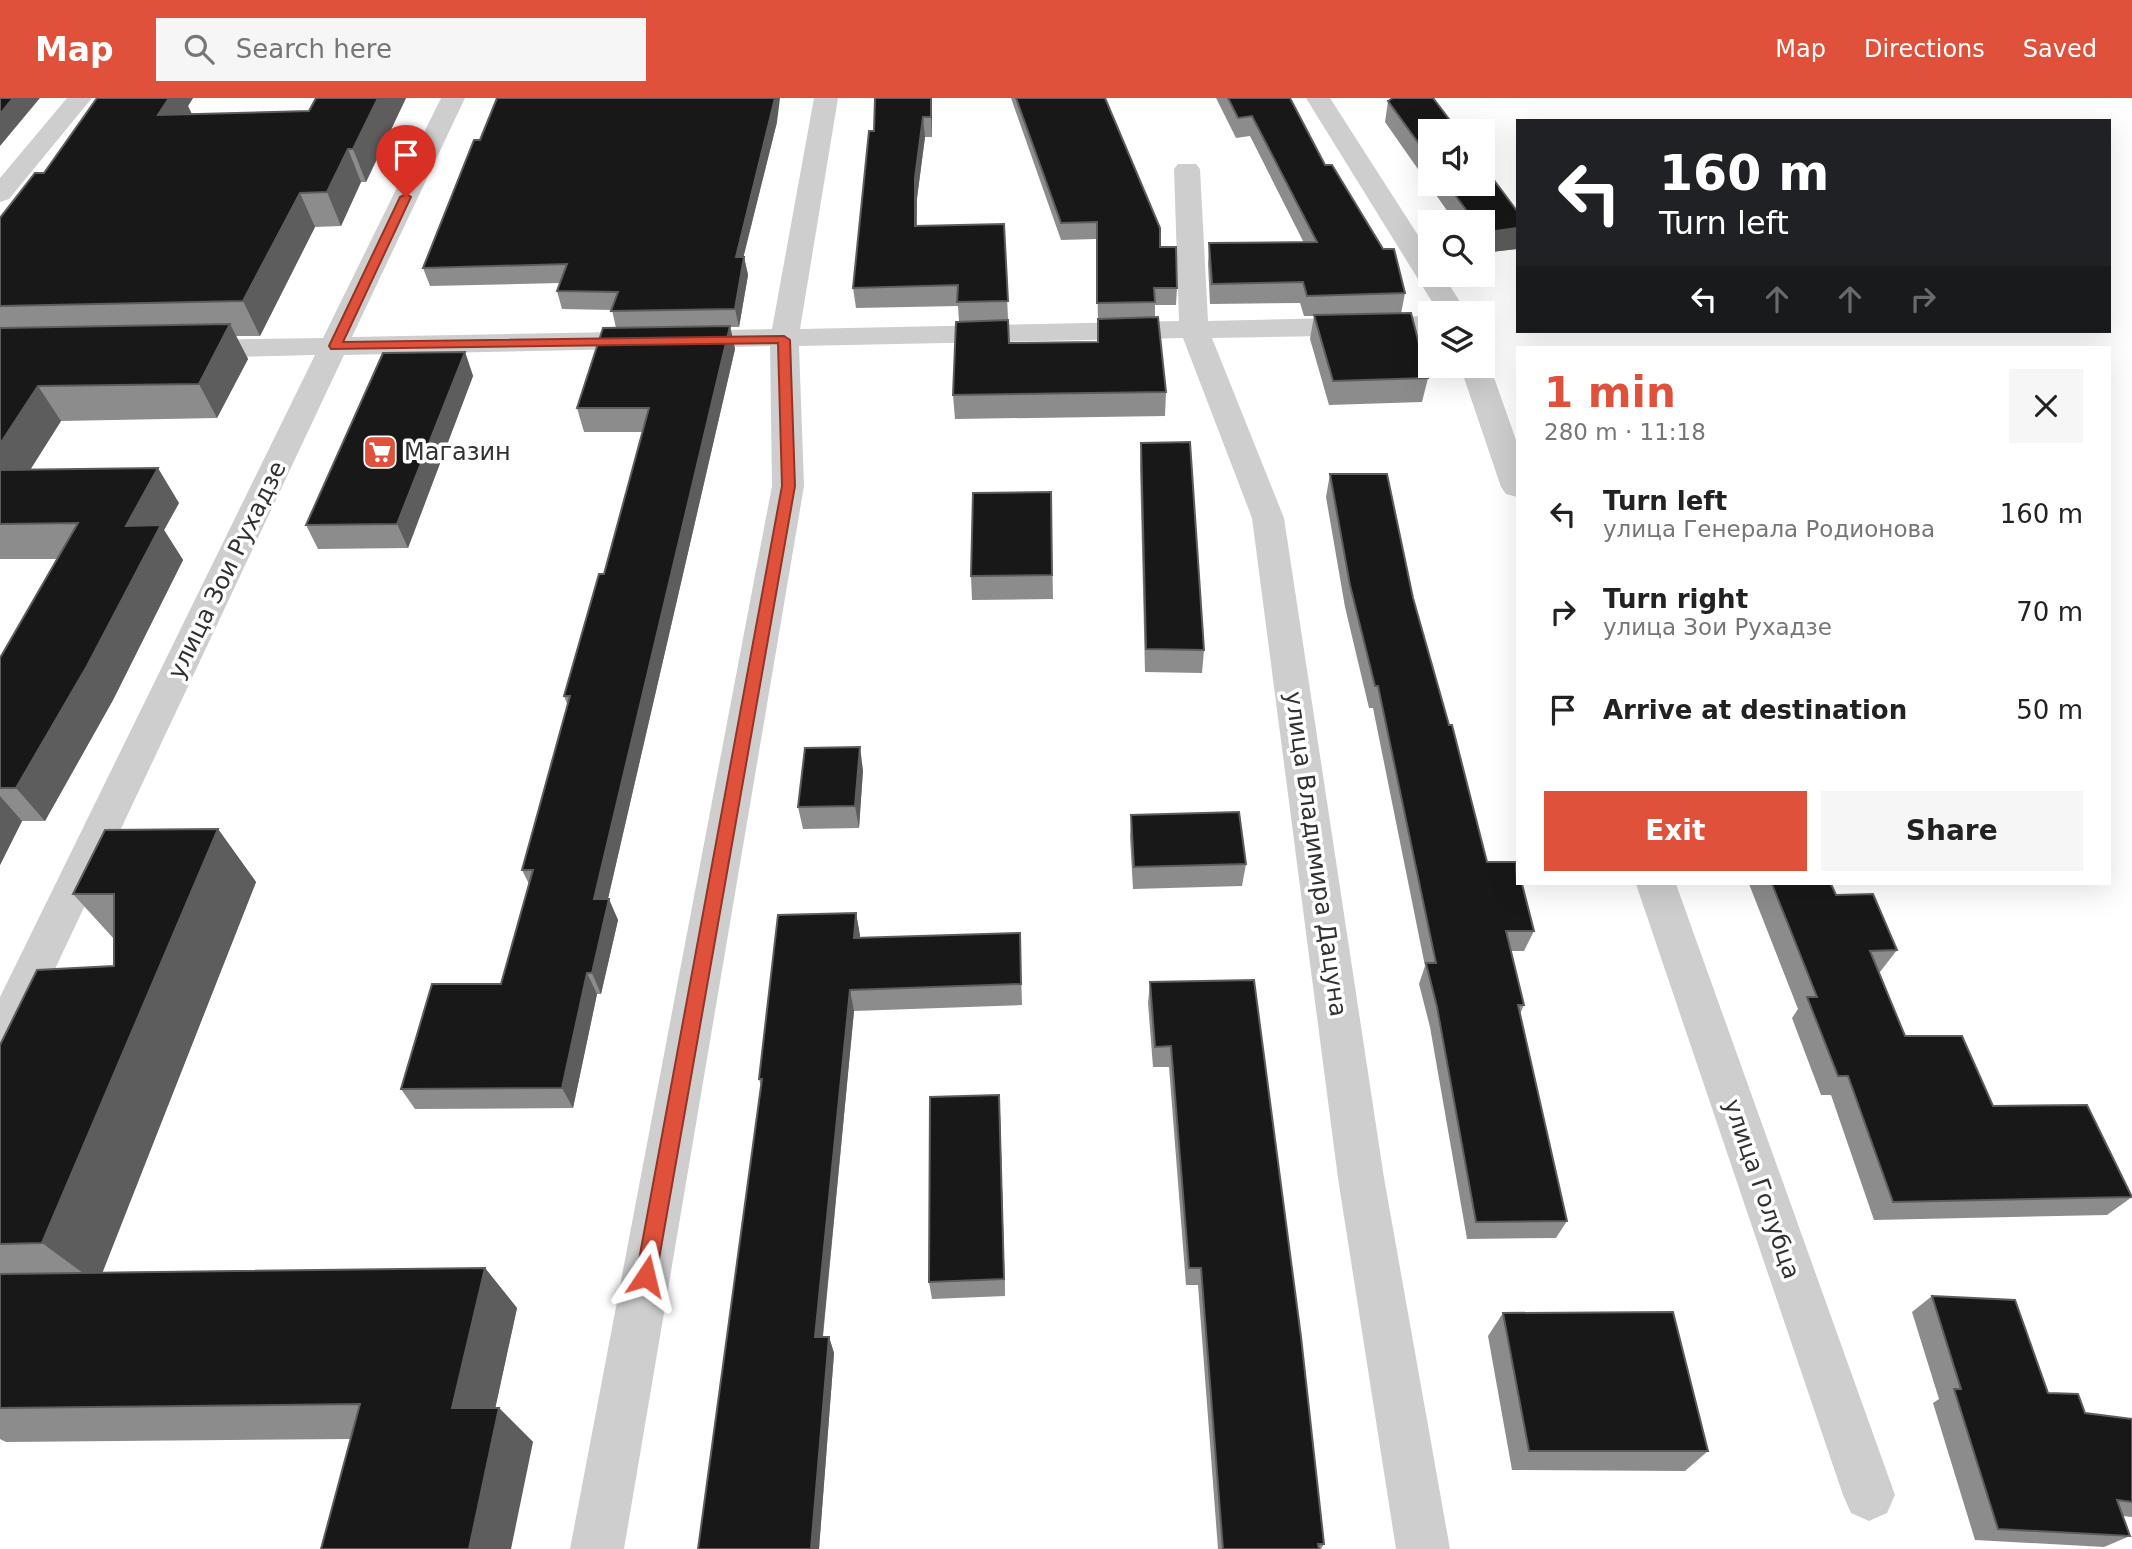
<!DOCTYPE html>
<html lang="en">
<head>
<meta charset="utf-8">
<style>
	:root { --surface:#fff; --page:#f6f6f6; --text:#222; --muted:#767676; --accent:#e0513b }
	body { margin:0; font-family:"DejaVu Sans",sans-serif; background:var(--page); color:var(--text); height:100vh; display:flex; flex-direction:column; font-size:26px; white-space:nowrap }
	* { box-sizing:border-box; margin:0 }
	p { font-size:23px; color:var(--muted) }
	.icon { flex:none; width:38px; height:38px; fill:none; stroke:currentColor; stroke-width:2; stroke-linecap:round; stroke-linejoin:round }
	.map { position:relative; flex:1; overflow:hidden }
	.sheet { position:absolute; left:1516px; top:248px; width:595px; height:539px; display:flex; flex-direction:column; background:var(--surface); border-radius:0px; box-shadow:0 7px 28px #0002 }
	.sheet>* { flex:none }
	.banner { position:absolute; left:1516px; top:21px; width:595px; height:214px; border-radius:0px; box-shadow:0 7px 28px #0002; background:#202124; color:#fff; overflow:hidden }
	.fabs { position:absolute; left:1418px; top:21px; display:grid; gap:14px }
	.fabs a { display:grid; place-items:center; width:77px; height:77px; border-radius:0px; background:var(--surface); box-shadow:0 7px 28px #0002; font-size:35px }
	.pin { position:absolute; display:grid; place-items:center; width:60px; height:60px; color:#fff; margin:-72px -30px; border-radius:50% 50% 50% 0; rotate:-45deg; box-shadow:0 0 7px #0007 }
	.pin .icon { rotate:45deg }
	.me { position:absolute; width:77px; margin:-38px; rotate:10deg; stroke-linejoin:round; filter:drop-shadow(0 0 5px #0008) }
	.turn { display:flex; align-items:center; gap:24px; height:147px; padding:0 28px; font-size:32px }
	.turn .icon { width:91px; height:91px; stroke-width:2.5 }
	.turn b { display:block; font-size:49px; line-height:60px }
	.lanes { display:flex; align-items:center; height:66px; padding:0 28px; background:#0003; justify-content:center; gap:35px; direction:ltr }
	.lanes .off { opacity:.35 }
	.round { display:grid; place-items:center; flex:none; width:74px; height:74px; border-radius:0px; background:var(--page) }
	.headline { display:flex; align-items:center; justify-content:space-between; height:119px; padding:0 28px }
	h1 { font-size:42px; font-weight:600; line-height:52px; color:var(--accent) }
	.button { display:flex; gap:14px; margin-top:auto; padding:14px 28px }
	.button a { flex:1; height:80px; border-radius:0px; background:var(--accent); color:#fff; font-size:28px; font-weight:600; line-height:80px; text-align:center }
	.button a+a { background:var(--page); color:var(--text) }
	ul { padding:0; list-style:none }
	li { display:flex; align-items:center; gap:21px; height:98px; padding:0 28px }
	li div { flex:1 }
	li b { display:block; font-size:26px }
	li em { font-style:normal }
	header { display:flex; align-items:center; gap:42px; box-sizing:border-box; height:98px; padding:0 35px; background:var(--accent); color:#fff }
	header strong { font-size:33px }
	nav { display:flex; gap:38px; margin-inline-start:auto; font-size:24px }
	.search { width:490px; height:63px; background:var(--page); display:flex; align-items:center; gap:18px; box-sizing:border-box; padding:0 24px; border-radius:0px; color:var(--muted); font-size:26px }
	.map>svg:first-child { display:block }
	.lines { fill:none; stroke-linecap:round; stroke-linejoin:round }
	.minor { fill:#cecece; fill-rule:evenodd }
	.wall { fill:#8c8c8c }
	.shaded-wall { fill:#5d5d5d }
	.building { fill:#181818; stroke:#5d5d5d; stroke-width:2 }
	.route { fill:#e0513b; stroke:#923526; stroke-width:2 }
	.labels { text-anchor:middle; stroke-width:7; stroke-linejoin:round; paint-order:stroke }
	.poi-label { font-size:24px; fill:#313131; stroke:#fff; text-anchor:start }
	.street-label { font-size:24px; fill:#313131; stroke:#fff }
</style>
</head>
<body>
<header>
<strong>Map</strong>
<div class="search"><svg class="icon" aria-label="search" viewBox="0 0 24 24"><circle cx="10" cy="10" r="6"/><path d="M15 15l6 6"/></svg>Search here</div>
<nav><a>Map</a><a>Directions</a><a>Saved</a></nav>
</header>
<div class="map">
<svg width="2132" height="1451" viewBox="0 0 2132 1451">
	<rect width="100%" height="100%" fill="#fff"/>
	<g class="lines">
		<g class="minor">
			<path d="M 67,0 L 92,0 L 9,101 L 0,104 L 0,80 Z"/>
			<path d="M 441,0 L 465,0 L 352,239 L 772,231 L 814,0 L 838,0 L 800,231 L 1179,223 L 1174,71 L 1178,66 L 1196,66 L 1200,71 L 1208,223 L 1430,218 L 1430,236 L 1212,240 L 1284,420 L 1384,1080 L 1450,1451 L 1396,1451 L 1338,1080 L 1252,420 L 1183,240 L 799,248 L 804,388 L 624,1451 L 570,1451 L 772,388 L 770,248 L 344,257 L 15,956 L 0,962 L 0,899 L 315,257 L 191,260 L 181,257 L 177,251 L 181,245 L 191,242 L 323,240 Z"/>
			<path d="M 1306,0 L 1330,0 L 1430,156 L 1430,177 L 1443,177 L 1467,215 L 1439,215 Z"/>
			<path d="M 1482,261 L 1490,268 L 1517,345 L 1517,399 L 1506,396 L 1501,389 L 1460,268 L 1482,268 Z"/>
			<path d="M 1636,786 L 1676,786 L 1895,1397 L 1887,1415 L 1869,1423 L 1851,1415 L 1843,1397 Z"/>
		</g>
	</g>
	<g class="wall">
		<path d="M 97,0 L 193,0 L 188,8 L 192,16 L 309,13 L 406,0 L 366,84 L 361,84 L 341,128 L 315,129 L 260,238 L 236,238 L 248,261 L 217,320 L 61,323 L 30,372 L 179,405 L 164,432 L 183,462 L 113,602 L 45,723 L 22,723 L 0,767 L 0,560 L 58,461 L 0,461 L 0,120 L 44,75 Z"/>
		<path d="M 932,0 L 932,39 L 925,39 L 917,100 L 917,128 L 1004,126 L 1009,245 L 1097,244 L 1098,222 L 1096,141 L 1061,142 L 1011,0 L 1105,0 L 1160,149 L 1177,190 L 1176,207 L 1155,207 L 1155,219 L 1166,294 L 1165,318 L 955,321 L 953,297 L 959,223 L 958,208 L 856,210 L 853,190 Z"/>
		<path d="M 1216,0 L 1290,0 L 1325,67 L 1405,195 L 1401,216 L 1428,280 L 1422,304 L 1329,307 L 1310,241 L 1314,218 L 1304,218 L 1300,205 L 1210,206 L 1208,166 L 1209,145 L 1304,145 L 1250,38 L 1236,40 Z"/>
		<path d="M 1388,3 L 1430,33 L 1430,86 L 1482,86 L 1517,113 L 1517,151 L 1482,155 L 1482,124 L 1455,124 L 1385,24 Z"/>
		<path d="M 777,24 L 743,159 L 744,159 L 748,177 L 739,229 L 730,229 L 735,251 L 608,801 L 618,822 L 601,896 L 597,896 L 573,1010 L 415,1011 L 401,991 L 501,886 L 529,786 L 522,772 L 568,608 L 564,598 L 604,476 L 643,334 L 584,334 L 577,310 L 616,230 L 612,212 L 562,211 L 557,193 L 560,185 L 430,188 L 423,170 Z"/>
		<path d="M 465,254 L 473,278 L 408,450 L 318,451 L 306,427 Z"/>
		<path d="M 1141,345 L 1204,552 L 1202,575 L 1145,574 L 1140,369 Z"/>
		<path d="M 1330,376 L 1413,500 L 1487,764 L 1534,833 L 1524,853 L 1511,853 L 1524,907 L 1520,916 L 1567,1123 L 1556,1140 L 1467,1141 L 1430,929 L 1419,886 L 1425,868 L 1373,610 L 1369,610 L 1345,509 L 1326,399 Z"/>
		<path d="M 1051,394 L 1053,501 L 972,502 L 971,478 Z"/>
		<path d="M 863,672 L 859,730 L 803,731 L 798,709 Z"/>
		<path d="M 1131,717 L 1246,766 L 1242,788 L 1133,791 L 1130,739 Z"/>
		<path d="M 218,731 L 256,784 L 102,1174 L 485,1170 L 517,1210 L 495,1310 L 499,1310 L 533,1344 L 351,1341 L 6,1344 L 0,1341 L 0,947 L 114,868 L 114,841 L 73,796 Z"/>
		<path d="M 1749,786 L 1831,786 L 1836,797 L 1897,852 L 1880,874 L 1878,874 L 1905,938 L 1993,1008 L 2132,1099 L 2107,1117 L 1874,1122 L 1831,997 L 1821,997 L 1792,920 L 1798,911 Z"/>
		<path d="M 856,815 L 860,840 L 1020,835 L 1022,907 L 854,913 L 823,1239 L 829,1239 L 834,1255 L 819,1451 L 761,988 L 759,981 Z"/>
		<path d="M 1254,882 L 1324,1446 L 1321,1451 L 1218,1451 L 1198,1187 L 1186,1187 L 1169,969 L 1153,969 L 1148,905 L 1150,884 Z"/>
		<path d="M 1000,1016 L 1005,1198 L 932,1201 L 929,1184 Z"/>
		<path d="M 1932,1198 L 2048,1295 L 2085,1315 L 2132,1321 L 2132,1419 L 2123,1418 L 2130,1438 L 2104,1449 L 1975,1442 L 1933,1305 L 1939,1301 L 1912,1214 Z"/>
		<path d="M 1503,1215 L 1708,1353 L 1685,1373 L 1512,1372 L 1488,1238 Z"/>
	</g>
	<g class="shaded-wall">
		<path d="M 13,0 L 40,0 L 0,48 L 0,16 Z"/>
		<path d="M 169,0 L 193,0 L 188,8 L 193,19 L 158,17 Z"/>
		<path d="M 378,0 L 406,0 L 366,84 L 353,51 Z"/>
		<path d="M 775,0 L 780,0 L 777,24 L 739,177 L 736,159 Z"/>
		<path d="M 931,0 L 932,0 L 932,39 L 931,19 Z"/>
		<path d="M 923,19 L 925,39 L 917,100 L 916,148 L 915,128 L 915,80 Z"/>
		<path d="M 348,51 L 361,84 L 341,128 L 327,94 Z"/>
		<path d="M 300,95 L 315,129 L 260,238 L 243,203 Z"/>
		<path d="M 1517,130 L 1517,151 L 1482,155 L 1482,135 Z"/>
		<path d="M 744,159 L 748,177 L 739,229 L 735,211 Z"/>
		<path d="M 230,226 L 248,261 L 217,320 L 199,286 Z"/>
		<path d="M 730,228 L 735,251 L 603,822 L 594,801 Z"/>
		<path d="M 465,254 L 473,278 L 408,450 L 397,426 Z"/>
		<path d="M 38,288 L 61,323 L 8,407 L 0,397 L 0,346 Z"/>
		<path d="M 158,370 L 179,405 L 164,432 L 183,462 L 113,602 L 45,723 L 16,690 L 126,428 Z"/>
		<path d="M 860,649 L 863,672 L 859,730 L 855,708 Z"/>
		<path d="M 0,698 L 22,723 L 0,767 Z"/>
		<path d="M 218,731 L 256,784 L 98,1186 L 42,1145 Z"/>
		<path d="M 609,801 L 618,822 L 601,896 L 592,875 Z"/>
		<path d="M 856,815 L 860,837 L 858,861 L 854,840 Z"/>
		<path d="M 587,875 L 597,896 L 573,1010 L 562,990 Z"/>
		<path d="M 850,892 L 854,913 L 821,1255 L 815,1239 Z"/>
		<path d="M 999,997 L 1000,1016 L 1005,1198 L 1004,1181 Z"/>
		<path d="M 485,1170 L 517,1210 L 488,1344 L 452,1310 Z"/>
		<path d="M 829,1239 L 834,1255 L 819,1451 L 811,1451 Z"/>
		<path d="M 499,1310 L 533,1344 L 511,1451 L 469,1451 Z"/>
	</g>
	<g class="building">
		<path d="M 0,0 L 13,0 L 0,16 Z"/>
		<path d="M 97,0 L 169,0 L 158,17 L 309,13 L 316,0 L 378,0 L 353,51 L 348,51 L 327,94 L 300,95 L 243,203 L 0,208 L 0,120 L 35,75 L 44,75 Z"/>
		<path d="M 497,0 L 775,0 L 736,159 L 744,159 L 735,211 L 611,213 L 618,194 L 557,193 L 567,166 L 423,170 L 474,42 L 480,42 Z"/>
		<path d="M 875,0 L 931,0 L 931,19 L 923,19 L 915,80 L 915,128 L 1004,126 L 1008,203 L 957,204 L 958,187 L 853,190 L 869,33 L 874,33 Z"/>
		<path d="M 1016,0 L 1105,0 L 1160,130 L 1160,149 L 1176,149 L 1177,190 L 1154,190 L 1155,204 L 1097,205 L 1097,124 L 1061,125 Z"/>
		<path d="M 1228,0 L 1290,0 L 1325,67 L 1332,67 L 1383,151 L 1394,151 L 1405,195 L 1307,198 L 1303,184 L 1212,186 L 1209,145 L 1317,144 L 1252,18 L 1238,20 Z"/>
		<path d="M 1393,0 L 1433,0 L 1458,33 L 1430,33 L 1430,61 L 1388,3 Z"/>
		<path d="M 1482,66 L 1517,113 L 1517,130 L 1482,135 L 1482,124 L 1475,124 L 1447,86 L 1482,86 Z"/>
		<path d="M 1411,215 L 1428,280 L 1333,283 L 1314,217 Z"/>
		<path d="M 1158,219 L 1166,294 L 953,297 L 956,224 L 1008,222 L 1009,245 L 1098,244 L 1098,221 Z"/>
		<path d="M 230,226 L 199,286 L 38,288 L 0,346 L 0,230 Z"/>
		<path d="M 730,228 L 594,801 L 609,801 L 592,875 L 587,875 L 562,990 L 401,991 L 432,886 L 501,886 L 533,772 L 522,772 L 570,598 L 564,598 L 599,476 L 604,476 L 649,310 L 577,310 L 603,230 Z"/>
		<path d="M 1593,249 L 1594,250 L 1555,250 Z"/>
		<path d="M 465,254 L 397,426 L 306,427 L 383,255 Z"/>
		<path d="M 1190,344 L 1204,552 L 1146,551 L 1141,345 Z"/>
		<path d="M 158,370 L 126,428 L 161,427 L 87,568 L 16,690 L 0,690 L 0,560 L 78,425 L 0,426 L 0,372 Z"/>
		<path d="M 1330,376 L 1387,376 L 1413,500 L 1449,627 L 1452,627 L 1487,764 L 1516,764 L 1517,786 L 1522,786 L 1534,833 L 1506,833 L 1524,907 L 1518,907 L 1567,1123 L 1476,1124 L 1437,909 L 1426,865 L 1436,865 L 1378,588 L 1375,588 L 1350,487 Z"/>
		<path d="M 1051,394 L 1052,477 L 971,478 L 973,395 Z"/>
		<path d="M 860,649 L 855,708 L 798,709 L 805,650 Z"/>
		<path d="M 1239,714 L 1246,766 L 1134,769 L 1131,717 Z"/>
		<path d="M 218,731 L 42,1145 L 0,1146 L 0,947 L 37,872 L 114,868 L 114,796 L 73,796 L 105,732 Z"/>
		<path d="M 1772,786 L 1831,786 L 1836,797 L 1873,796 L 1897,852 L 1870,853 L 1905,938 L 1962,938 L 1993,1008 L 2087,1007 L 2132,1099 L 1893,1104 L 1848,978 L 1838,978 L 1807,899 L 1817,899 Z"/>
		<path d="M 856,815 L 854,840 L 1020,835 L 1021,886 L 850,892 L 815,1239 L 829,1239 L 811,1451 L 698,1451 L 762,981 L 759,981 L 778,817 Z"/>
		<path d="M 1254,882 L 1301,1239 L 1324,1446 L 1318,1446 L 1319,1451 L 1223,1451 L 1201,1170 L 1189,1170 L 1171,948 L 1155,949 L 1150,884 Z"/>
		<path d="M 999,997 L 1004,1181 L 929,1184 L 930,999 Z"/>
		<path d="M 485,1170 L 452,1310 L 499,1310 L 469,1451 L 321,1451 L 360,1306 L 0,1310 L 0,1176 Z"/>
		<path d="M 1932,1198 L 2015,1202 L 2048,1295 L 2078,1296 L 2085,1315 L 2132,1321 L 2132,1404 L 2117,1402 L 2130,1438 L 1998,1431 L 1954,1291 L 1961,1291 Z"/>
		<path d="M 1673,1214 L 1708,1353 L 1529,1353 L 1503,1215 Z"/>
	</g>
	<path class="route" d="M 406,96 L 411,99 L 343,244 L 784,238 L 790,242 L 795,388 L 656,1178 L 653,1185 L 646,1188 L 639,1185 L 636,1178 L 782,388 L 778,245 L 331,251 L 329,248 L 400,99 Z"/>
	<defs>
		<g id="supermarket-square" transform="scale(1.75)"><rect x="-9" y="-9" width="18" height="18" rx="4" fill="#e0513b" stroke="#fff"/><path d="M-6-5.5h2.5l.6 2H6L4.5 2H-2.5L-4.4-4H-6ZM-1.5 3.2a1.3 1.3 0 1 0 .1 0ZM3 3.2a1.3 1.3 0 1 0 .1 0Z" fill="#fff"/></g>
	</defs>
	<g fill-rule="evenodd">
		<use href="#supermarket-square" x="380" y="354"/>
	</g>
	<g class="labels">
		<g class="poi-label">
			<text x="404" y="362">Магазин</text>
		</g>
		<g class="street-label">
			<text transform="translate(227 472) rotate(-64)" y="8">улица Зои Рухадзе</text>
			<text transform="translate(1316 756) rotate(82)" y="8">улица Владимира Дацуна</text>
			<text transform="translate(1762 1091) rotate(71)" y="8">улица Голубца</text>
		</g>
	</g>
</svg>
<div class="fabs">
<a><svg class="icon" aria-label="sound" viewBox="0 0 24 24"><path d="M4 9h4l5-4v14l-5-4H4zM17 9q2 3 0 6"/></svg></a>
<a><svg class="icon" aria-label="search" viewBox="0 0 24 24"><circle cx="10" cy="10" r="6"/><path d="M15 15l6 6"/></svg></a>
<a><svg class="icon" aria-label="layers" viewBox="0 0 24 24"><path d="M12 4l9 5-9 5-9-5zM3 14l9 5 9-5"/></svg></a>
</div>
<div class="pin" style="left:406px;top:99px;background:#d93025"><svg class="icon" aria-label="arrive" viewBox="0 0 24 24"><path d="M6 21V4h12l-3 4 3 4H6"/></svg></div>
<svg class="me" style="left:646px;top:1178px" viewBox="-20 -20 40 40"><path d="M0-17L14 15 0 8-14 15z" fill="#e0513b" stroke="#fff" stroke-width="4"/></svg>
<div class="banner">
<div class="turn"><svg class="icon" aria-label="left" viewBox="0 0 24 24"><path d="M17 20v-9H6M10 6l-5 5 5 5"/></svg><div><b>160 m</b>Turn left</div></div>
<div class="lanes"><svg class="icon" aria-label="left" viewBox="0 0 24 24"><path d="M17 20v-9H6M10 6l-5 5 5 5"/></svg><svg class="icon off" aria-label="ahead" viewBox="0 0 24 24"><path d="M12 20V5M6 11l6-6 6 6"/></svg><svg class="icon off" aria-label="ahead" viewBox="0 0 24 24"><path d="M12 20V5M6 11l6-6 6 6"/></svg><svg class="icon off" aria-label="right" viewBox="0 0 24 24"><path d="M7 20v-9h11M14 6l5 5-5 5"/></svg></div>
</div>
<section class="sheet">
<div class="headline"><div><h1>1 min</h1><p>280 m · 11:18</p></div><a class="round"><svg class="icon" aria-label="close" viewBox="0 0 24 24"><path d="M6 6l12 12M18 6L6 18"/></svg></a></div>
<ul>
<li><svg class="icon" aria-label="left" viewBox="0 0 24 24"><path d="M17 20v-9H6M10 6l-5 5 5 5"/></svg><div><b>Turn left</b><p>улица Генерала Родионова</p></div><em>160 m</em></li>
<li><svg class="icon" aria-label="right" viewBox="0 0 24 24"><path d="M7 20v-9h11M14 6l5 5-5 5"/></svg><div><b>Turn right</b><p>улица Зои Рухадзе</p></div><em>70 m</em></li>
<li><svg class="icon" aria-label="arrive" viewBox="0 0 24 24"><path d="M6 21V4h12l-3 4 3 4H6"/></svg><div><b>Arrive at destination</b></div><em>50 m</em></li>
</ul>
<div class="button"><a>Exit</a><a>Share</a></div>
</section>
</div>
</body>
</html>
